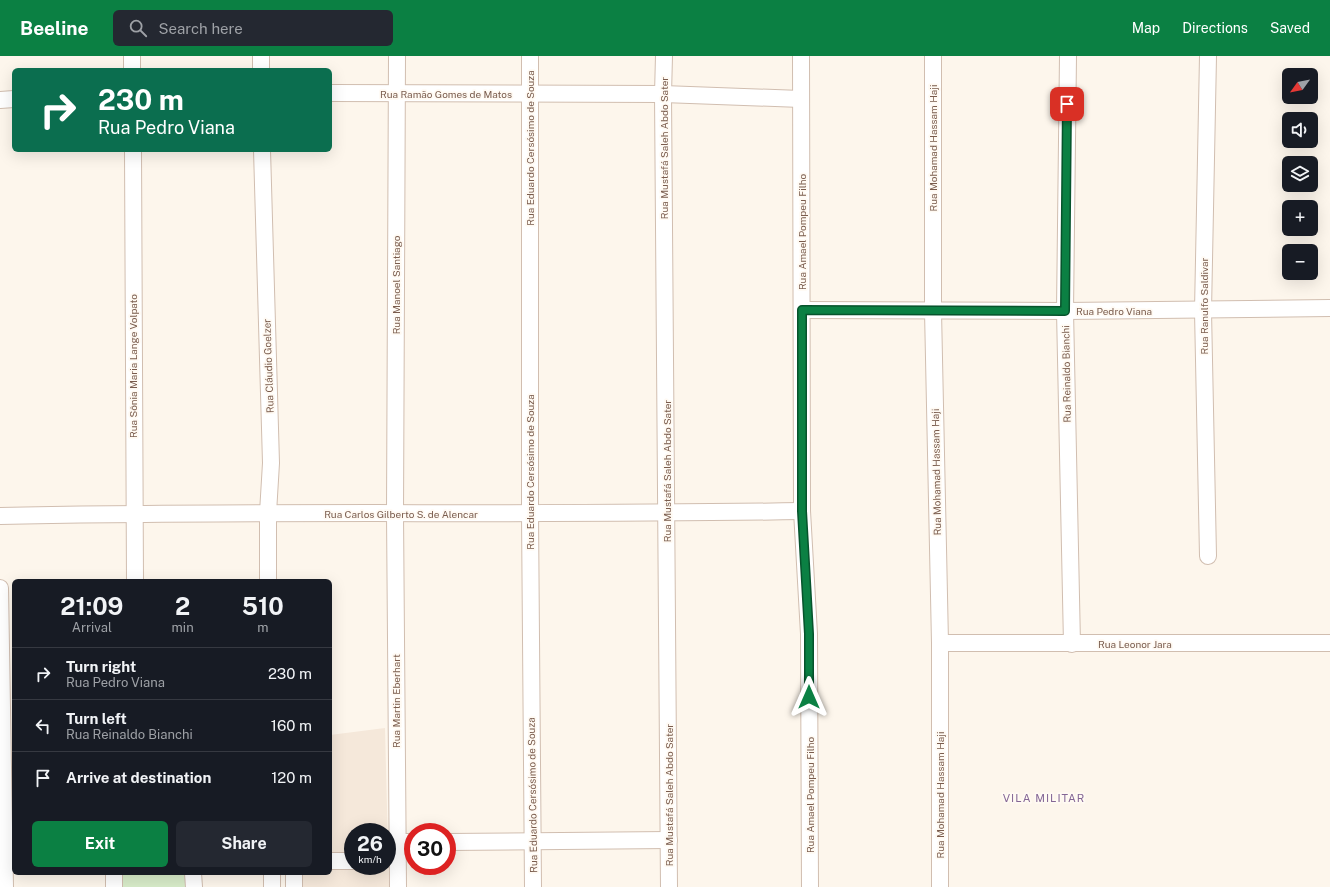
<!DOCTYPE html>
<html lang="en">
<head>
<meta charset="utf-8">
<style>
	:root { --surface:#171b24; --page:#242831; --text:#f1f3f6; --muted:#9ea1a6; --line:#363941; --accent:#0b8043 }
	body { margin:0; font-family:"Public Sans",sans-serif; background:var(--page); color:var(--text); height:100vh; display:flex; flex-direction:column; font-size:15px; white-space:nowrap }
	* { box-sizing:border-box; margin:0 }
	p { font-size:13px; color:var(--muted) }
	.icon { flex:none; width:22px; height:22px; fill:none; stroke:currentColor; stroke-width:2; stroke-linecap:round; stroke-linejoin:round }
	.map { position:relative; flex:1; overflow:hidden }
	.drawer { position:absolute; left:12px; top:523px; width:320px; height:296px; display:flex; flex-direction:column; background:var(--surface); border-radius:6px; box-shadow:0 4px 16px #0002 }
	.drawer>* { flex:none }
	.guide { position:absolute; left:12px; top:12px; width:320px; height:84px; border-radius:6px; box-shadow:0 4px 16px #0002; background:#0b6e4f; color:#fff; overflow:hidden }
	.needle { width:26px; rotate:237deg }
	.controls { position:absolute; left:1282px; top:12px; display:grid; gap:8px }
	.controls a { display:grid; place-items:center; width:36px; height:36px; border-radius:6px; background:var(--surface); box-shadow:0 4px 16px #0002; font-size:20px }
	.speed { position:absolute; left:344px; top:767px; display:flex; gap:8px; font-size:20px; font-weight:700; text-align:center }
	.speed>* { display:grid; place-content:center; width:52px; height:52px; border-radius:50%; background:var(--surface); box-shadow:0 4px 16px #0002; line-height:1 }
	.speed small { font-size:10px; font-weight:400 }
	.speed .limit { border:6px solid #d22; background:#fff; color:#111 }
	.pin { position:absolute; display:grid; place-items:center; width:34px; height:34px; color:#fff; margin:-17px; border-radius:8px; box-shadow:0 2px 6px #0006 }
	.me { position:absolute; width:44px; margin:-22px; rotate:0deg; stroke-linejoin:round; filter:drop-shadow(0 0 3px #0008) }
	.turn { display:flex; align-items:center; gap:14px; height:84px; padding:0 20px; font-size:18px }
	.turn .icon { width:52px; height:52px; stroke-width:2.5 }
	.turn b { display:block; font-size:28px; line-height:34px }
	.eta { display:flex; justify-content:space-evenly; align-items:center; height:68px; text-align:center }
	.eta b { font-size:24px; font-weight:700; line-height:28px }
	.button { display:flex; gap:8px; margin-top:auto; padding:8px 20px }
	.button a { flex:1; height:46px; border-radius:6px; background:var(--accent); color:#fff; font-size:16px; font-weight:700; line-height:46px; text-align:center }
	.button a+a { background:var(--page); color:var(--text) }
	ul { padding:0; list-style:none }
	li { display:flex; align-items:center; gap:12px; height:52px; padding:0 20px; border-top:1px solid var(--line) }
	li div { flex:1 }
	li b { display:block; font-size:15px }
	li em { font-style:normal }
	header { display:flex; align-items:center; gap:24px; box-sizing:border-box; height:56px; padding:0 20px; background:var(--accent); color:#fff }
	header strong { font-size:19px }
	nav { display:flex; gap:22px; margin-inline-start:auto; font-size:14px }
	.search { width:280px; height:36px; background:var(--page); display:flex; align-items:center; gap:10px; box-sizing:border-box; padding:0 14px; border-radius:6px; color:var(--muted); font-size:15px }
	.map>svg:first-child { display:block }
	.residential { fill:#f5e8da; fill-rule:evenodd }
	.green { fill:#d8ecc9 }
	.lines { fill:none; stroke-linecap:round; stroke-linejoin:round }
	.minor-casing { stroke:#d1beb0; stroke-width:18 }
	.minor { stroke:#fff; stroke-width:16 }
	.route-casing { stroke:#07532c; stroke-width:10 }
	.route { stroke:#0b8043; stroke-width:7 }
	.labels { text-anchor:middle; stroke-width:3.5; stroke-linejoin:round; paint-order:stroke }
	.street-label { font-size:10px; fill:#7a5c4d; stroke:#fffaf3 }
	.neighbourhood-label { font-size:11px; letter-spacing:1px; fill:#846695; stroke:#fffaf3 }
</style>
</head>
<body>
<header>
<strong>Beeline</strong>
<div class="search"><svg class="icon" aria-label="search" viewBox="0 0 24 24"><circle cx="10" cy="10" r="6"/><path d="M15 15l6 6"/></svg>Search here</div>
<nav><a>Map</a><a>Directions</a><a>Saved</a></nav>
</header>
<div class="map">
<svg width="1330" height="831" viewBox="0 0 1330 831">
	<rect width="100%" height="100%" fill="#fdf6ec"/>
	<path class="residential" d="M 385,672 L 389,831 L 292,831 L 291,817 L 330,817 L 330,679 ZM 353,776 L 387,776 L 387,810 L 353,810 Z"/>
	<path class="green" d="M 119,817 L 188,817 L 188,831 L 118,831 Z"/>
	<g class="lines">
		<g class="minor-casing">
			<g id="minor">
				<path d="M 132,0 L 132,14"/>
				<path d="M 397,0 L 395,458 L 398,831"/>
				<path d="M 530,0 L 530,458 L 533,831"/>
				<path d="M 664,0 L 663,38 L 669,831"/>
				<path d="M 801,0 L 802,455 L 809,578 L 810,831"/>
				<path d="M 933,0 L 933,255 L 940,587 L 940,831"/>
				<path d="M 1068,0 L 1065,255 L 1072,588"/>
				<path d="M 261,14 L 261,0"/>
				<path d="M 330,37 L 663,38 L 801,43"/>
				<path d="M 0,44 L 14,43"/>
				<path d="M 133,94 L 135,525"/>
				<path d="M 262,94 L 271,407 L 268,457 L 268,525"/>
				<path d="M 802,254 L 1065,255 L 1330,252"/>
				<path d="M 0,460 C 267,454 535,460 802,455"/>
				<path d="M 1208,500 L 1203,255 L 1208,0"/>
				<path d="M 0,532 L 5,831"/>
				<path d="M 940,587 L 1330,587"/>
				<path d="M 397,786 L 413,786"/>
				<path d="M 447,786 L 669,784"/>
				<path d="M 330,805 L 353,805"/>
				<path d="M 193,817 L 194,831"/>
				<path d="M 294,817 L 294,831"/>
				<path d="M 114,831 L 114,817"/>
				<path d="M 272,831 L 272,817"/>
			</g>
		</g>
		<use href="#minor" class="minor"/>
	</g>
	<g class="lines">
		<g class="route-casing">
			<path id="route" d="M 809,641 L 809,578 L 802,455 L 802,254 L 1065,255 L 1067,48"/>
		</g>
		<use href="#route" class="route"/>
	</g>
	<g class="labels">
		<g class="street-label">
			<text x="446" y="42">Rua Ramão Gomes de Matos</text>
			<text transform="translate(530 92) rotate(-90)" y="4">Rua Eduardo Cersósimo de Souza</text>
			<text transform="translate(664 92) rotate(-90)" y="4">Rua Mustafá Saleh Abdo Sater</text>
			<text transform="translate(933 92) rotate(-90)" y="4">Rua Mohamad Hassam Haji</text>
			<text transform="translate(802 176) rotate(-90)" y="4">Rua Amael Pompeu Filho</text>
			<text transform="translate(396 229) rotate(-90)" y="4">Rua Manoel Santiago</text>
			<text transform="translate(1204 250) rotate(-90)" y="4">Rua Ranulfo Saldivar</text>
			<text x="1114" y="259">Rua Pedro Viana</text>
			<text transform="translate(133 310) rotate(-90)" y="4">Rua Sônia Maria Lange Volpato</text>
			<text transform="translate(268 310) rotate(-92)" y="4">Rua Cláudio Goelzer</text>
			<text transform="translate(1066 318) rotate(-91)" y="4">Rua Reinaldo Bianchi</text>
			<text transform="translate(667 415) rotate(-90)" y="4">Rua Mustafá Saleh Abdo Sater</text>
			<text transform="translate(530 416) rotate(-90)" y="4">Rua Eduardo Cersósimo de Souza</text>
			<text transform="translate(936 416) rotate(-91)" y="4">Rua Mohamad Hassam Haji</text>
			<text x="401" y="462">Rua Carlos Gilberto S. de Alencar</text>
			<text x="1135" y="592">Rua Leonor Jara</text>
			<text transform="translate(396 645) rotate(-90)" y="4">Rua Martin Eberhart</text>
			<text transform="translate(532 739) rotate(-91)" y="4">Rua Eduardo Cersósimo de Souza</text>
			<text transform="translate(669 739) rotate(-90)" y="4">Rua Mustafá Saleh Abdo Sater</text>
			<text transform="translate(810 739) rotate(-90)" y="4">Rua Amael Pompeu Filho</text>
			<text transform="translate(940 739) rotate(-90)" y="4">Rua Mohamad Hassam Haji</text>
		</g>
		<g class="neighbourhood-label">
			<text x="1044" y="746">VILA MILITAR</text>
		</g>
	</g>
</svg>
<div class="controls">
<a><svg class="needle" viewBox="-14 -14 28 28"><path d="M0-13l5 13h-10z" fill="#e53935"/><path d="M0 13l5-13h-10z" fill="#9ea1a6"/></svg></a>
<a><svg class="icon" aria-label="sound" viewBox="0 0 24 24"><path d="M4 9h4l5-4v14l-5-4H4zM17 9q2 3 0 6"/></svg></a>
<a><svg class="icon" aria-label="layers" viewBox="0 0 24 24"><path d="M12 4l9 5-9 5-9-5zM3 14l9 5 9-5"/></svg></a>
<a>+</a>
<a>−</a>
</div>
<div class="speed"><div>26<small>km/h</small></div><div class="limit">30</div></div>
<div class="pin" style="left:1067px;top:48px;background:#d93025"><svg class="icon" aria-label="arrive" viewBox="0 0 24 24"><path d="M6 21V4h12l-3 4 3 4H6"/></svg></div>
<svg class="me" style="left:809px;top:641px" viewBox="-20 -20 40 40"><path d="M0-17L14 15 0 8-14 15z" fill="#0b8043" stroke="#fff" stroke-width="4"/></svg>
<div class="guide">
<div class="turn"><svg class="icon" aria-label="right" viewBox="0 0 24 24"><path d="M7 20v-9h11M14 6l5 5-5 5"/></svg><div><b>230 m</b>Rua Pedro Viana</div></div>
</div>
<section class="drawer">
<div class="eta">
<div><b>21:09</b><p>Arrival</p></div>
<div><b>2</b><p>min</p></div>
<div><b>510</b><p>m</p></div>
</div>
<ul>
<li><svg class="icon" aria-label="right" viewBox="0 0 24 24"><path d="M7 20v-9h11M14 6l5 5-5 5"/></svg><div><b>Turn right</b><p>Rua Pedro Viana</p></div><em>230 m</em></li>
<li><svg class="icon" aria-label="left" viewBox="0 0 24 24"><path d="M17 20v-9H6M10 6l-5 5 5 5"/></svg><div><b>Turn left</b><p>Rua Reinaldo Bianchi</p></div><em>160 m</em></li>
<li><svg class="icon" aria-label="arrive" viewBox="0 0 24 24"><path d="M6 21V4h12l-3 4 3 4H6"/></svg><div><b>Arrive at destination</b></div><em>120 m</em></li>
</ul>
<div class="button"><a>Exit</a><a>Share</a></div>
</section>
</div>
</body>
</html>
